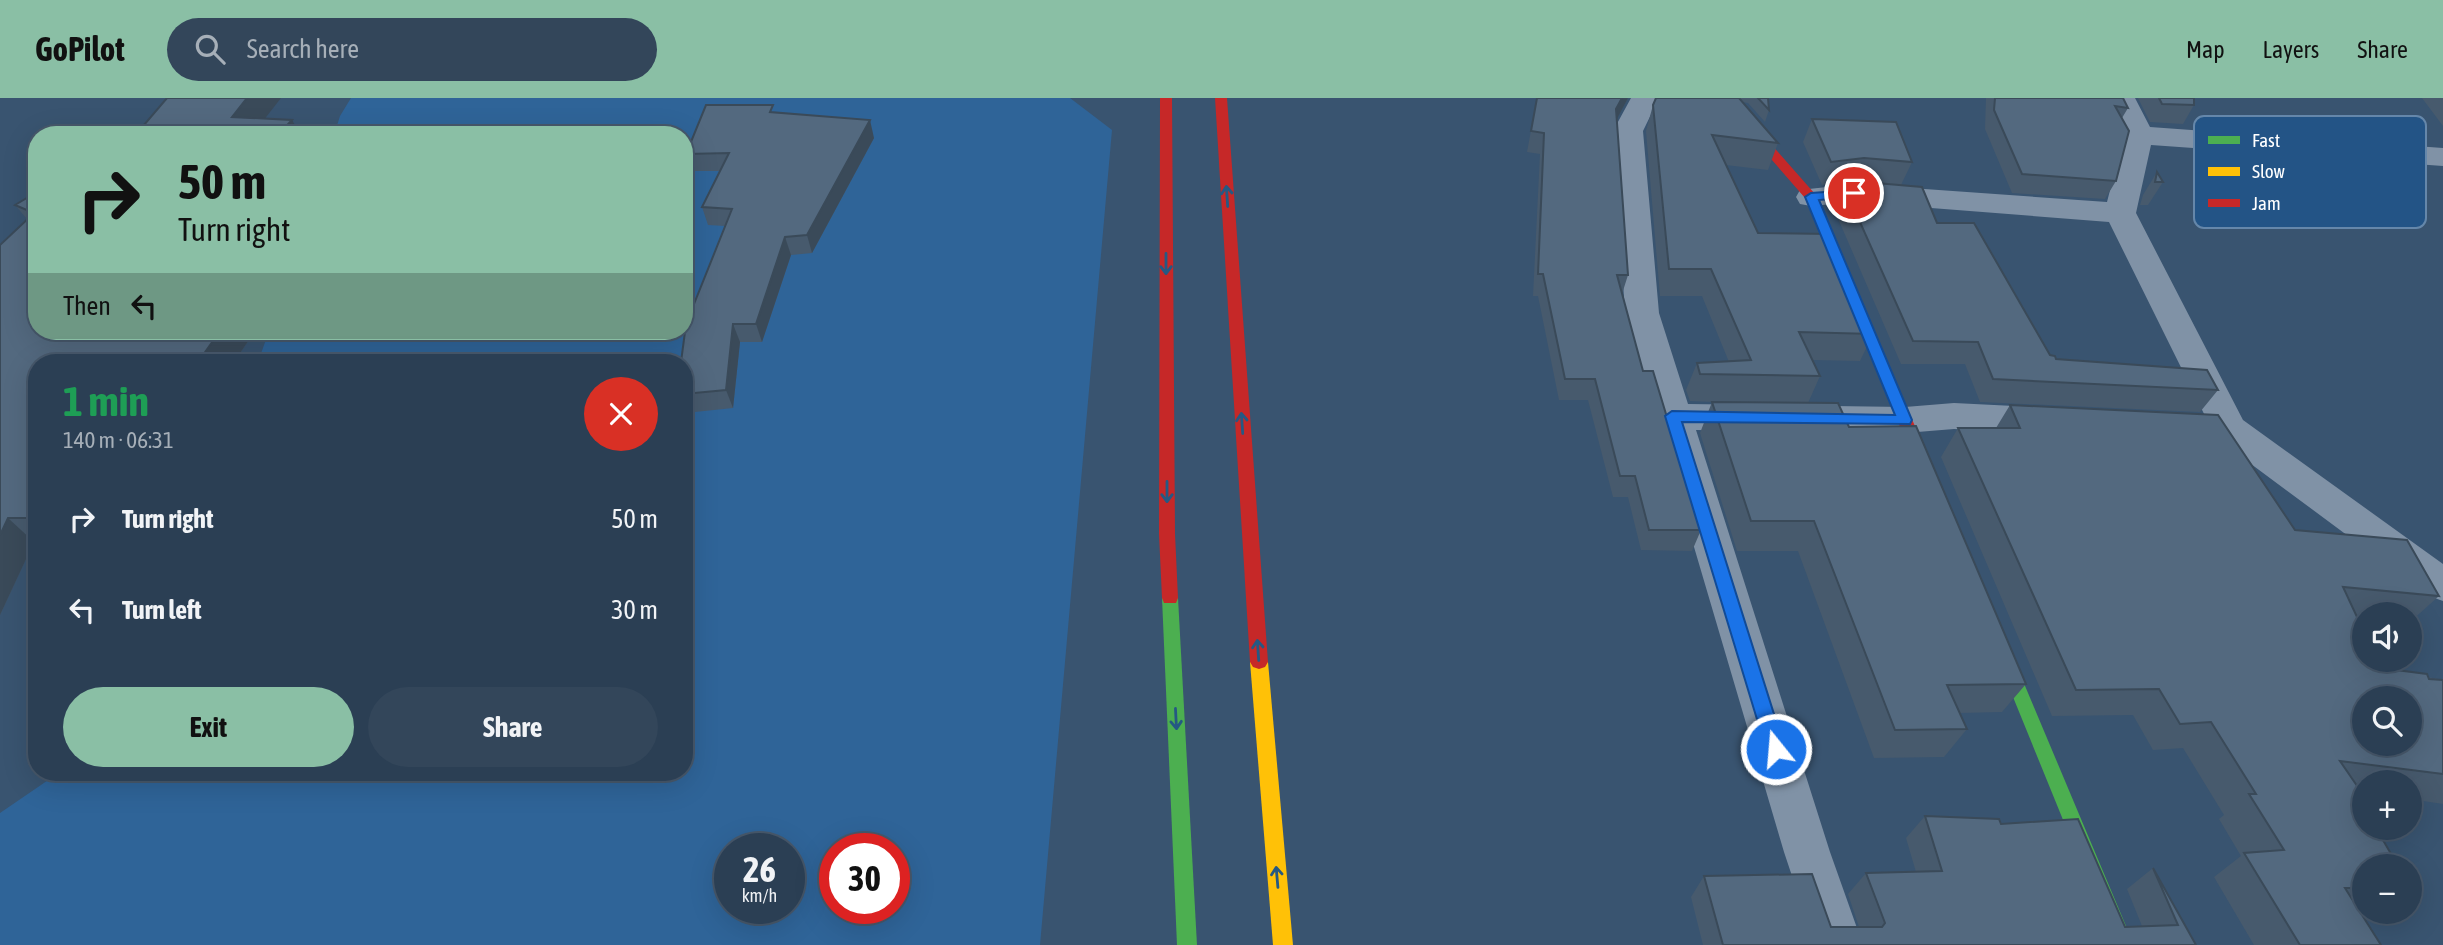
<!DOCTYPE html>
<html lang="en">
<head>
<meta charset="utf-8">
<style>
	:root { --surface:#2b3f54; --page:#33465a; --text:#f1f3f6; --muted:#a6afb8; --line:#47586b; --accent:#8abfa5 }
	body { margin:0; font-family:"Asap Condensed",sans-serif; background:var(--page); color:var(--text); height:100vh; display:flex; flex-direction:column; font-size:26px; white-space:nowrap }
	* { box-sizing:border-box; margin:0 }
	p { font-size:23px; color:var(--muted) }
	.icon { flex:none; width:38px; height:38px; fill:none; stroke:currentColor; stroke-width:2; stroke-linecap:round; stroke-linejoin:round }
	.map { position:relative; flex:1; overflow:hidden }
	.side { position:absolute; left:28px; top:256px; width:665px; height:427px; display:flex; flex-direction:column; background:var(--surface); border-radius:28px; box-shadow:0 7px 28px #0002,0 0 0 2px var(--line) }
	.side>* { flex:none }
	.top-card { position:absolute; left:28px; top:28px; width:665px; height:214px; border-radius:28px; box-shadow:0 7px 28px #0002,0 0 0 2px var(--line); background:#8abfa5; color:#111; overflow:hidden }
	.controls { position:absolute; left:2352px; top:504px; display:grid; gap:14px }
	.controls a { display:grid; place-items:center; width:70px; height:70px; border-radius:50%; background:var(--surface); box-shadow:0 7px 28px #0002,0 0 0 2px var(--line); font-size:35px }
	.speed { position:absolute; left:714px; top:735px; display:flex; gap:14px; font-size:35px; font-weight:700; text-align:center }
	.speed>* { display:grid; place-content:center; width:91px; height:91px; border-radius:50%; background:var(--surface); box-shadow:0 7px 28px #0002,0 0 0 2px var(--line); line-height:1 }
	.speed small { font-size:18px; font-weight:400 }
	.speed .limit { border:10px solid #d22; background:#fff; color:#111 }
	.pin { position:absolute; display:grid; place-items:center; width:60px; height:60px; color:#fff; margin:-30px; border:4px solid #fff; border-radius:50%; box-shadow:0 2px 7px #0007 }
	.me { position:absolute; width:77px; margin:-38px; rotate:343deg; stroke-linejoin:round; filter:drop-shadow(0 0 5px #0008) }
	.turn { display:flex; align-items:center; gap:24px; height:147px; padding:0 35px; font-size:32px }
	.turn .icon { width:91px; height:91px; stroke-width:2.5 }
	.turn b { display:block; font-size:49px; line-height:60px }
	.then { display:flex; align-items:center; height:66px; padding:0 35px; background:#0003; gap:14px; font-size:26px }
	.round { display:grid; place-items:center; flex:none; width:74px; height:74px; border-radius:37px; background:var(--page) }
	.overview { display:flex; align-items:center; justify-content:space-between; height:119px; padding:0 35px }
	h1 { font-size:42px; font-weight:700; line-height:52px; color:#1e9e55 }
	.cta { display:flex; gap:14px; margin-top:auto; padding:14px 35px }
	.cta a { flex:1; height:80px; border-radius:42px; background:var(--accent); color:#111; font-size:28px; font-weight:700; line-height:80px; text-align:center }
	.cta a+a { background:var(--page); color:var(--text) }
	ul { padding:0; list-style:none }
	li { display:flex; align-items:center; gap:21px; height:91px; padding:0 35px }
	li div { flex:1 }
	li b { display:block; font-size:26px }
	li em { font-style:normal }
	header { display:flex; align-items:center; gap:42px; box-sizing:border-box; height:98px; padding:0 35px; background:var(--accent); color:#111 }
	header strong { font-size:33px }
	nav { display:flex; gap:38px; margin-inline-start:auto; font-size:24px }
	.search { width:490px; height:63px; background:var(--page); display:flex; align-items:center; gap:18px; box-sizing:border-box; padding:0 24px; border-radius:38px; color:var(--muted); font-size:26px }
	.map>svg:first-child { display:block }
	.green { fill:#2f6498; fill-rule:evenodd }
	.lines { fill:none; stroke-linecap:round; stroke-linejoin:round }
	.street { fill:#8092a6; fill-rule:evenodd }
	.fast { fill:#4caf50; fill-rule:evenodd }
	.slow { fill:#ffc107; fill-rule:evenodd }
	.jam { fill:#c62828; fill-rule:evenodd }
	.wall { fill:#475a6d }
	.shaded-wall { fill:#3a4a59 }
	.building { fill:#53697f; stroke:#3a4a59; stroke-width:2; fill-rule:evenodd }
	.oneway { stroke:#255983 }
	.route { fill:#1a73e8; stroke:#114b97; stroke-width:2 }
	.key { fill:#235486; stroke:#6587aa; stroke-width:2 }
	.key-label { font-size:19px; fill:#fff }
</style>
</head>
<body>
<header>
<strong>GoPilot</strong>
<div class="search"><svg class="icon" aria-label="search" viewBox="0 0 24 24"><circle cx="10" cy="10" r="6"/><path d="M15 15l6 6"/></svg>Search here</div>
<nav><a>Map</a><a>Layers</a><a>Share</a></nav>
</header>
<div class="map">
<svg width="2443" height="847" viewBox="0 0 2443 847">
	<rect width="100%" height="100%" fill="#395470"/>
	<path class="green" d="M 351,0 L 1070,0 L 1112,32 L 1040,847 L 0,847 L 0,715 L 60,674 L 684,674 L 684,264 L 258,264 L 269,233 L 684,233 L 684,37 L 334,37 L 340,18 ZM 730,751 L 789,751 L 789,810 L 730,810 ZM 835,751 L 894,751 L 894,810 L 835,810 Z"/>
	<g class="lines">
		<g class="street">
			<path d="M 1631,0 L 1659,0 L 1643,33 L 1659,215 L 1688,306 L 1905,309 L 1954,305 L 2052,310 L 2065,314 L 2070,323 L 2065,332 L 2052,336 L 1954,331 L 1905,335 L 1696,332 L 1830,754 L 1863,847 L 1815,847 L 1784,754 L 1625,215 L 1613,33 Z"/>
			<path d="M 2107,0 L 2135,0 L 2150,29 L 2443,50 L 2443,68 L 2151,47 L 2136,115 L 2243,322 L 2443,466 L 2443,503 L 2429,498 L 2216,340 L 2109,124 L 1854,104 L 1811,108 L 1800,106 L 1796,99 L 1800,92 L 1854,86 L 2107,104 L 2124,37 Z"/>
		</g>
		<g class="fast">
			<path d="M 1170,493 L 1176,495 L 1178,500 L 1197,847 L 1177,847 L 1162,500 L 1164,495 Z"/>
			<path d="M 1999,538 L 2005,540 L 2007,545 L 2134,847 L 2114,847 L 1991,545 L 1993,540 Z"/>
		</g>
		<path class="slow" d="M 1259,557 L 1265,559 L 1268,564 L 1293,847 L 1273,847 L 1250,564 L 1253,559 Z"/>
		<g class="jam">
			<path d="M 1160,0 L 1172,0 L 1175,436 L 1178,500 L 1176,505 L 1164,505 L 1162,500 L 1159,436 Z"/>
			<path d="M 1215,0 L 1227,0 L 1268,564 L 1265,569 L 1259,571 L 1253,569 L 1250,564 Z"/>
			<path d="M 1668,0 L 1690,0 L 1741,12 L 1815,96 L 1936,377 L 1933,381 L 1923,381 L 1920,377 L 1805,100 L 1733,17 Z"/>
		</g>
	</g>
	<g class="wall">
		<path d="M 1537,0 L 1628,0 L 1617,20 L 1628,177 L 1622,196 L 1643,273 L 1701,432 L 1692,453 L 1641,452 L 1628,399 L 1613,399 L 1588,302 L 1559,302 L 1538,198 L 1533,198 L 1540,56 L 1527,54 Z"/>
		<path d="M 1656,0 L 1768,0 L 1769,12 L 1765,24 L 1748,5 L 1742,4 L 1778,45 L 1768,72 L 1726,67 L 1758,135 L 1873,236 L 1860,263 L 1813,262 L 1820,278 L 1808,305 L 1849,329 L 2026,586 L 2002,614 L 1959,615 L 1967,631 L 1944,659 L 1874,660 L 1798,453 L 1737,453 L 1700,335 L 1712,304 L 1690,303 L 1686,292 L 1697,265 L 1729,264 L 1702,198 L 1660,198 L 1646,33 L 1653,7 Z"/>
		<path d="M 1986,0 L 2123,0 L 2128,10 L 2122,20 L 2116,83 L 2105,101 L 2012,95 L 1985,31 Z"/>
		<path d="M 2138,0 L 2194,0 L 2194,7 L 2183,26 L 2150,24 Z"/>
		<path d="M 2422,0 L 2443,0 L 2443,28 Z"/>
		<path d="M 775,15 L 874,40 L 812,155 L 791,157 L 762,244 L 740,244 L 733,310 L 685,315 L 684,264 L 725,128 L 708,127 L 702,109 L 720,73 L 692,73 L 686,56 Z"/>
		<path d="M 1812,21 L 1912,64 L 1901,87 L 1854,83 L 1822,87 L 1803,44 Z"/>
		<path d="M 2157,74 L 2163,84 L 2148,107 L 2140,107 L 2143,97 Z"/>
		<path d="M 1843,86 L 1937,125 L 2050,257 L 2056,261 L 2218,292 L 2200,314 L 1980,304 L 1965,266 L 1901,266 L 1833,109 Z"/>
		<path d="M 37,94 L 37,233 L 255,233 L 234,264 L 37,264 L 37,444 L 34,444 L 0,517 L 27,121 L 15,107 Z"/>
		<path d="M 2010,307 L 2295,432 L 2439,498 L 2410,524 L 2410,516 L 2364,516 L 2364,521 L 2358,521 L 2381,570 L 2443,582 L 2443,706 L 2410,701 L 2410,684 L 2364,684 L 2364,696 L 2363,695 L 2364,814 L 2375,814 L 2360,814 L 2381,847 L 2254,847 L 2214,779 L 2241,758 L 2219,721 L 2224,717 L 2183,650 L 2153,652 L 2133,617 L 2052,618 L 1941,359 L 1958,330 L 1996,330 Z"/>
		<path d="M 1925,718 L 2001,726 L 2125,829 L 2142,828 L 2127,791 L 2153,770 L 2196,847 L 1703,847 L 1691,799 L 1704,778 L 1831,829 L 1859,829 L 1848,796 L 1866,775 L 1916,774 L 1906,740 Z"/>
	</g>
	<g class="shaded-wall">
		<path d="M 247,0 L 281,0 L 252,37 L 232,19 Z"/>
		<path d="M 1622,0 L 1628,0 L 1611,32 L 1616,11 Z"/>
		<path d="M 292,22 L 301,37 L 278,37 Z"/>
		<path d="M 870,22 L 874,40 L 812,155 L 807,137 Z"/>
		<path d="M 785,139 L 791,157 L 762,244 L 756,226 Z"/>
		<path d="M 733,226 L 740,244 L 733,310 L 726,292 Z"/>
		<path d="M 220,233 L 255,233 L 234,264 L 198,264 Z"/>
		<path d="M 37,413 L 37,424 L 32,420 Z"/>
		<path d="M 8,420 L 34,444 L 0,517 L 0,437 Z"/>
	</g>
	<g class="building">
		<path d="M 167,0 L 247,0 L 232,19 L 292,22 L 278,37 L 134,37 L 138,34 Z"/>
		<path d="M 1537,0 L 1622,0 L 1616,11 L 1628,177 L 1617,177 L 1643,273 L 1653,273 L 1701,432 L 1649,432 L 1635,378 L 1620,378 L 1595,281 L 1565,281 L 1543,176 L 1538,176 L 1544,35 L 1531,33 Z"/>
		<path d="M 1656,0 L 1739,0 L 1778,45 L 1712,37 L 1758,135 L 1831,136 L 1873,236 L 1799,234 L 1820,278 L 1700,276 L 1697,265 L 1751,262 L 1711,171 L 1669,171 L 1653,7 Z"/>
		<path d="M 1758,0 L 1768,0 L 1769,12 Z"/>
		<path d="M 1995,0 L 2123,0 L 2128,10 L 2115,8 L 2129,33 L 2116,83 L 2022,76 L 1994,12 Z"/>
		<path d="M 2159,0 L 2194,0 L 2194,7 L 2162,6 Z"/>
		<path d="M 706,7 L 773,7 L 770,14 L 870,22 L 807,137 L 785,139 L 756,226 L 733,226 L 726,292 L 684,296 L 684,264 L 681,264 L 686,226 L 732,111 L 702,109 L 729,55 L 686,56 Z"/>
		<path d="M 1812,21 L 1896,24 L 1912,64 L 1864,60 L 1831,64 Z"/>
		<path d="M 2157,74 L 2163,84 L 2155,84 Z"/>
		<path d="M 1864,84 L 1922,89 L 1937,125 L 1974,125 L 2050,257 L 2055,258 L 2056,261 L 2207,272 L 2218,292 L 1993,281 L 1978,244 L 1913,243 L 1843,86 Z"/>
		<path d="M 37,94 L 37,233 L 220,233 L 198,264 L 37,264 L 37,413 L 32,420 L 8,420 L 0,437 L 0,147 L 34,115 L 15,107 Z"/>
		<path d="M 1712,304 L 1838,305 L 1849,329 L 1916,328 L 2026,586 L 1947,587 L 1967,631 L 1895,632 L 1814,423 L 1751,423 Z"/>
		<path d="M 2010,307 L 2218,317 L 2295,432 L 2407,442 L 2439,498 L 2343,489 L 2364,534 L 2364,562 L 2377,562 L 2381,570 L 2427,576 L 2429,581 L 2443,582 L 2443,676 L 2340,663 L 2364,698 L 2364,730 L 2376,730 L 2398,768 L 2364,768 L 2364,790 L 2345,790 L 2381,847 L 2300,847 L 2244,755 L 2284,752 L 2249,696 L 2256,696 L 2211,624 L 2180,626 L 2159,591 L 2076,592 L 1958,330 L 2020,330 ZM 2364,600 L 2410,600 L 2410,646 L 2364,646 Z"/>
		<path d="M 1925,718 L 1999,721 L 2001,726 L 2078,721 L 2125,829 L 2178,827 L 2153,770 L 2196,847 L 1723,847 L 1704,778 L 1812,776 L 1831,829 L 1882,829 L 1885,825 L 1866,775 L 1942,773 Z"/>
	</g>
	<defs><path id="oneway-shaft" d="M-6 0H5M1.5-3L5.5 0L1.5 3" fill="none" stroke-width="1.6" stroke-linecap="round" stroke-linejoin="round" transform="scale(1.75)"/></defs>
	<g class="oneway">
		<use href="#oneway-shaft" transform="translate(1227 98) rotate(-94)"/>
		<use href="#oneway-shaft" transform="translate(1166 166) rotate(90)"/>
		<use href="#oneway-shaft" transform="translate(1242 325) rotate(-94)"/>
		<use href="#oneway-shaft" transform="translate(1167 394) rotate(90)"/>
		<use href="#oneway-shaft" transform="translate(1258 552) rotate(-94)"/>
		<use href="#oneway-shaft" transform="translate(1176 621) rotate(87)"/>
		<use href="#oneway-shaft" transform="translate(1277 779) rotate(-95)"/>
	</g>
	<path class="route" d="M 1854,92 L 1858,93 L 1858,98 L 1819,102 L 1912,322 L 1910,326 L 1682,324 L 1785,651 L 1782,657 L 1776,659 L 1769,657 L 1766,651 L 1665,318 L 1672,313 L 1895,317 L 1805,99 L 1811,95 Z"/>
	<rect x="2194" y="18" width="232" height="112" rx="10" class="key"/>
	<rect x="2208" y="38" width="32" height="8" fill="#4caf50"/>
	<rect x="2208" y="69" width="32" height="9" fill="#ffc107"/>
	<rect x="2208" y="101" width="32" height="8" fill="#c62828"/>
	<g class="key-label">
		<text x="2252" y="49">Fast</text>
		<text x="2252" y="80">Slow</text>
		<text x="2252" y="112">Jam</text>
	</g>
</svg>
<div class="controls">
<a><svg class="icon" aria-label="sound" viewBox="0 0 24 24"><path d="M4 9h4l5-4v14l-5-4H4zM17 9q2 3 0 6"/></svg></a>
<a><svg class="icon" aria-label="search" viewBox="0 0 24 24"><circle cx="10" cy="10" r="6"/><path d="M15 15l6 6"/></svg></a>
<a>+</a>
<a>−</a>
</div>
<div class="speed"><div>26<small>km/h</small></div><div class="limit">30</div></div>
<div class="pin" style="left:1854px;top:95px;background:#d93025"><svg class="icon" aria-label="arrive" viewBox="0 0 24 24"><path d="M6 21V4h12l-3 4 3 4H6"/></svg></div>
<svg class="me" style="left:1776px;top:651px" viewBox="-20 -20 40 40"><circle r="17" fill="#1a73e8" stroke="#fff" stroke-width="3"/><path d="M0-11L8 9 0 5-8 9z" fill="#fff"/></svg>
<div class="top-card">
<div class="turn"><svg class="icon" aria-label="right" viewBox="0 0 24 24"><path d="M7 20v-9h11M14 6l5 5-5 5"/></svg><div><b>50 m</b>Turn right</div></div>
<div class="then">Then<svg class="icon" aria-label="left" viewBox="0 0 24 24"><path d="M17 20v-9H6M10 6l-5 5 5 5"/></svg></div>
</div>
<section class="side">
<div class="overview"><div><h1>1 min</h1><p>140 m · 06:31</p></div><a class="round" style="background:#d93025;color:#fff"><svg class="icon" aria-label="close" viewBox="0 0 24 24"><path d="M6 6l12 12M18 6L6 18"/></svg></a></div>
<ul>
<li><svg class="icon" aria-label="right" viewBox="0 0 24 24"><path d="M7 20v-9h11M14 6l5 5-5 5"/></svg><div><b>Turn right</b></div><em>50 m</em></li>
<li><svg class="icon" aria-label="left" viewBox="0 0 24 24"><path d="M17 20v-9H6M10 6l-5 5 5 5"/></svg><div><b>Turn left</b></div><em>30 m</em></li>
</ul>
<div class="cta"><a>Exit</a><a>Share</a></div>
</section>
</div>
</body>
</html>
